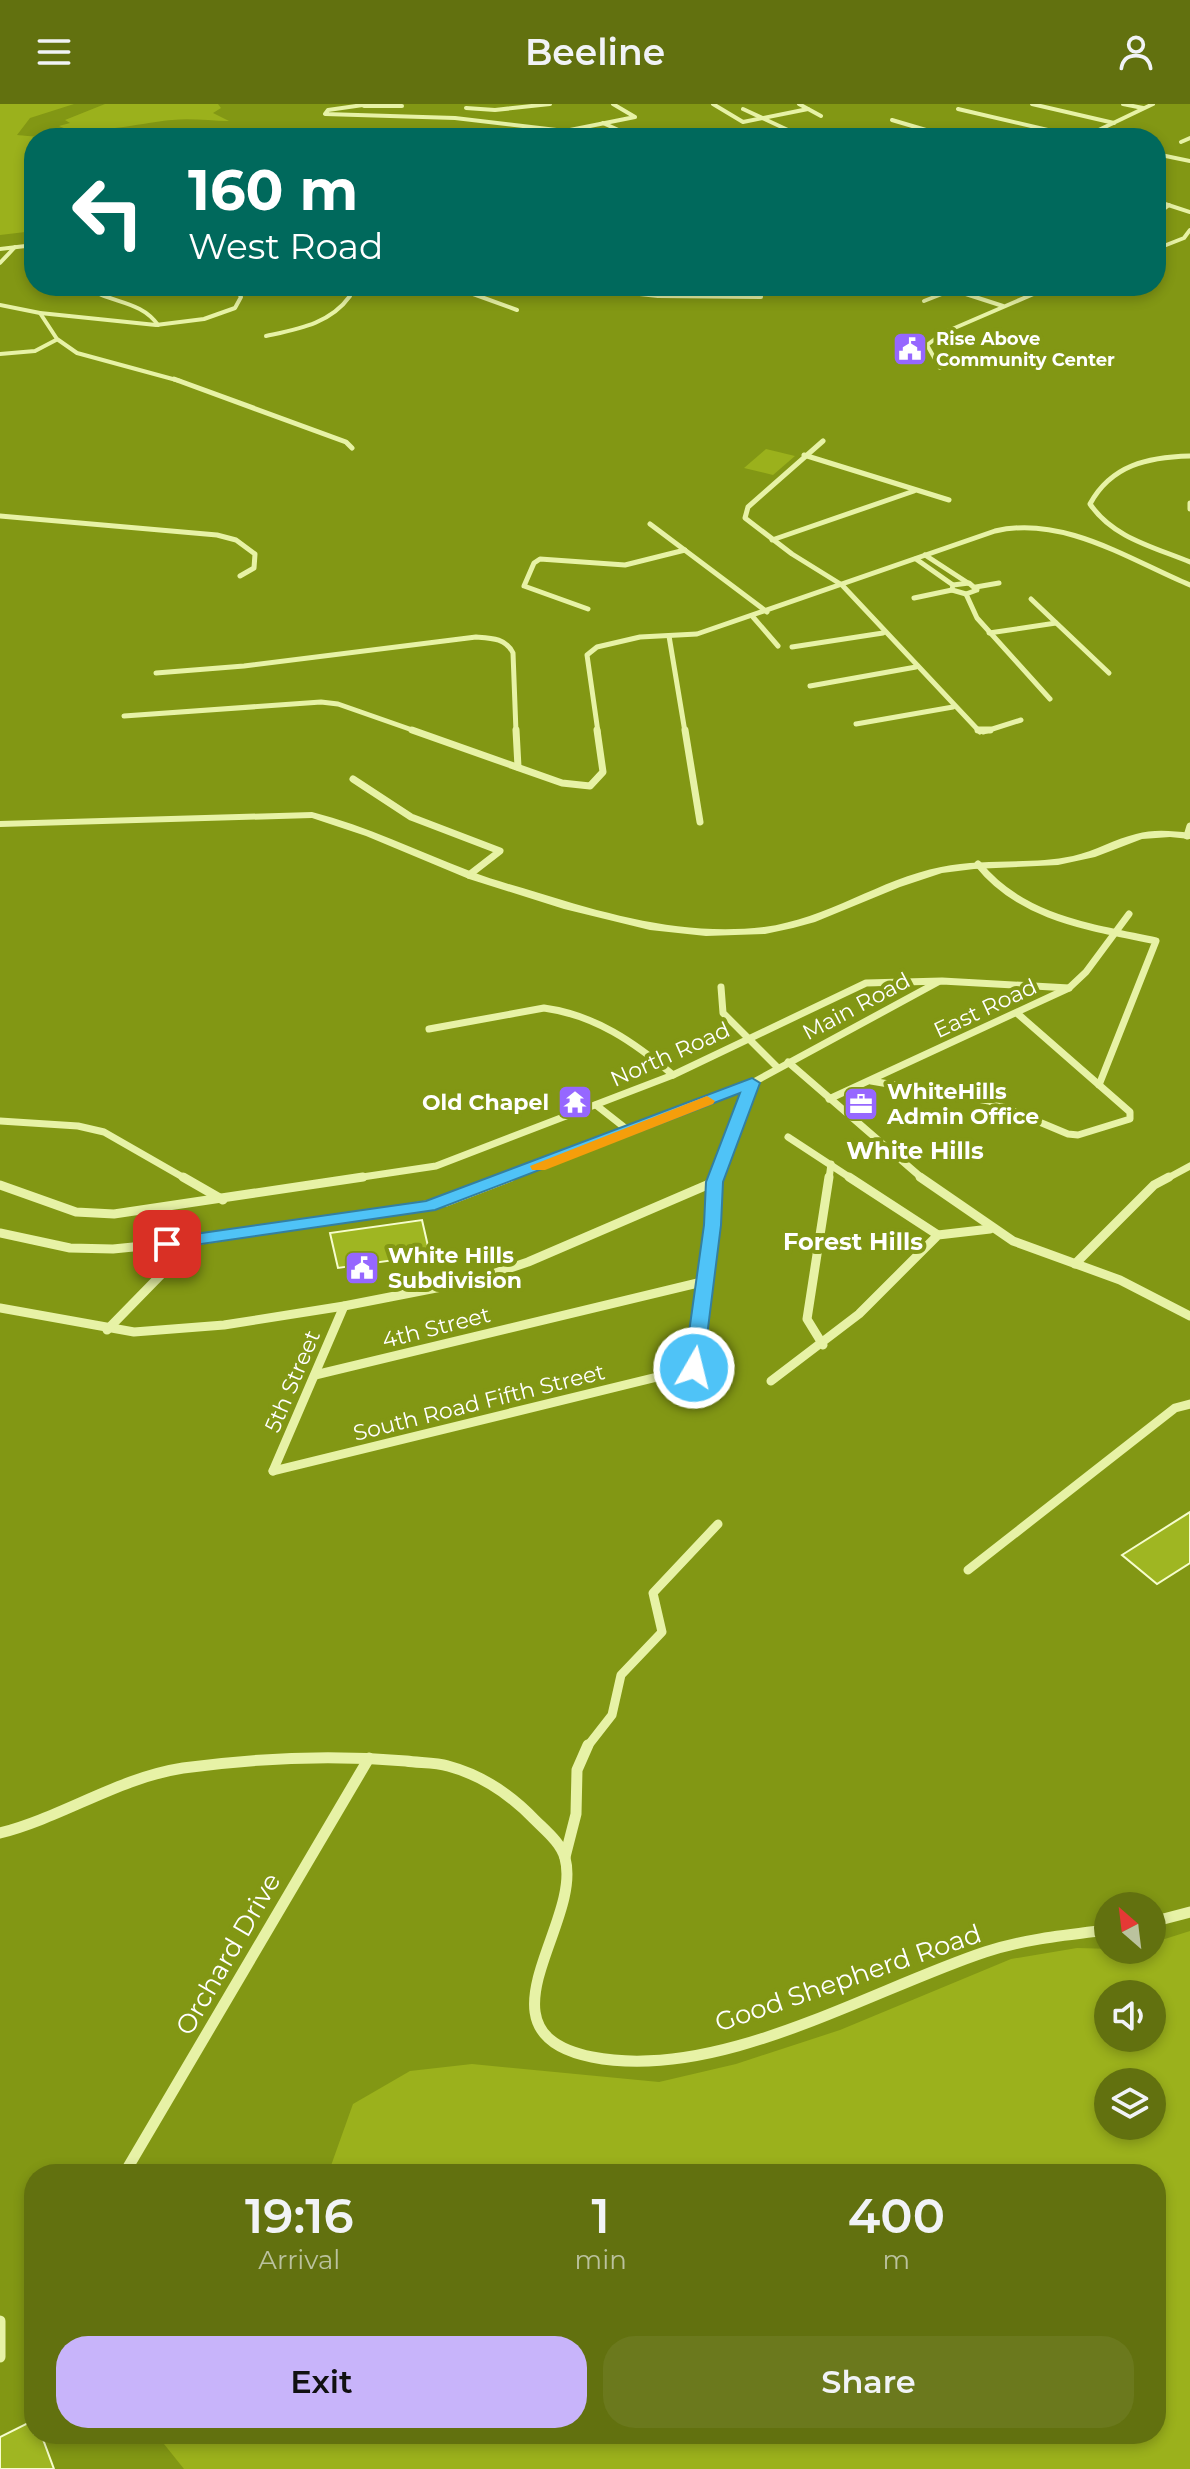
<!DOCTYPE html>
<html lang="en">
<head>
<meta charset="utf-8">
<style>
	:root { --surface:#62710f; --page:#6b791d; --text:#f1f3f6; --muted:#bbc29e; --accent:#c8b4fa }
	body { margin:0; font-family:Montserrat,sans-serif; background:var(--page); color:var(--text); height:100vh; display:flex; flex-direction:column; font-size:30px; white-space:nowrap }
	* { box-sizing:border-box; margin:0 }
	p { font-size:26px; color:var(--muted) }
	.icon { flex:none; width:44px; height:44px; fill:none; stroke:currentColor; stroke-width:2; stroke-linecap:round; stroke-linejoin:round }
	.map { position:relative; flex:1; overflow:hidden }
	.details { position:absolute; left:24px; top:2060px; width:1142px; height:280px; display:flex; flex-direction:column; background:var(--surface); border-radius:32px; box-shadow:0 4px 12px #0003 }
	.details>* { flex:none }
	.top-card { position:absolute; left:24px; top:24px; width:1142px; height:168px; border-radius:32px; box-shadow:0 4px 12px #0003; background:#00695c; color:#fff; overflow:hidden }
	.needle { width:52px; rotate:332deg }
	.buttons { position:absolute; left:1094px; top:1788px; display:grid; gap:16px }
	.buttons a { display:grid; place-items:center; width:72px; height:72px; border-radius:50%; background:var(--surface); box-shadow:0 4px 12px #0003; font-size:40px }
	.pin { position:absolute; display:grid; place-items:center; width:68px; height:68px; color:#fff; margin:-34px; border-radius:16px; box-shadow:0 4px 12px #0006 }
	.me { position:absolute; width:88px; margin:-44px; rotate:8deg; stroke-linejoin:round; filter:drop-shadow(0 0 6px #0008) }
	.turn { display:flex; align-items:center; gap:28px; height:168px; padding:0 32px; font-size:36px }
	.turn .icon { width:104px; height:104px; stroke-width:2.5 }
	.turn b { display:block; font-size:56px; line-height:68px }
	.eta { display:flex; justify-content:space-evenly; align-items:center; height:136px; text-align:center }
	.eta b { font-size:48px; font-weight:600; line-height:56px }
	.button { display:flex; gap:16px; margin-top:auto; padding:16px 32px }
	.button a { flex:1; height:92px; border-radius:32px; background:var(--accent); color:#111; font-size:32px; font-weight:600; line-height:92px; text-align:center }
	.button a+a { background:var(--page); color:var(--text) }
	header { display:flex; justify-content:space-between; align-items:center; height:104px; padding:0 32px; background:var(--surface); font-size:36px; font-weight:600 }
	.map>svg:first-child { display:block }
	.green { fill:#9bb11c; fill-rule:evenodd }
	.building { fill:#9fb622; stroke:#f6fdcd; stroke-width:2 }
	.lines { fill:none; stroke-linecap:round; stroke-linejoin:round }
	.minor-far4 { stroke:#e7f2a6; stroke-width:4 }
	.minor-far3 { stroke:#e7f2a6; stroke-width:5 }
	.minor-far2 { stroke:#e7f2a6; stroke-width:7 }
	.minor-far1 { stroke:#e7f2a6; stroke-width:9 }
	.minor { stroke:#e7f2a6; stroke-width:11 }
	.tertiary { fill:#e7f2a6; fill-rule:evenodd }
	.route { fill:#4fc3f7; stroke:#337fa1; stroke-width:2 }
	.slow { fill:#f59e0b }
	.labels { text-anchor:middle; stroke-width:8; stroke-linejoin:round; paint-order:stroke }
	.far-poi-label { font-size:18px; font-weight:bold; fill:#fff; stroke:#829714; text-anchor:start }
	.street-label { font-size:22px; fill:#fff; stroke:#829714 }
	.poi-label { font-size:22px; font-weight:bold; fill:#fff; stroke:#829714; text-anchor:start }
	.neighbourhood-label { font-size:24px; font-weight:bold; fill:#fff; stroke:#829714 }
	.near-street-label { font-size:26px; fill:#fff; stroke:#829714 }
</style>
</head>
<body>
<header><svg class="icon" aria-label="menu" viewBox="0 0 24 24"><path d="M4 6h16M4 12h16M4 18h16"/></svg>Beeline<svg class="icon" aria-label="person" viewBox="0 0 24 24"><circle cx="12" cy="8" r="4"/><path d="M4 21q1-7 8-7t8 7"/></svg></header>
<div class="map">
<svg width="1190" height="2365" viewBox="0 0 1190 2365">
	<rect width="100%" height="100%" fill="#829714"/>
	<g class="green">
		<path d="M 0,0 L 74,0 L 30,14 L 17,31 L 50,34 L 34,34 L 34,127 L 0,131 Z"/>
		<path d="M 105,0 L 218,0 L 221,4 L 213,9 L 229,17 C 211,17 191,14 172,16 C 146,18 80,34 59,22 L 70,19 L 65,16 Z"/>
		<path d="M 766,345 L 795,352 L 773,371 L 744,364 Z"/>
		<path d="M 1190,1827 L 1190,2365 L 184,2365 L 156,2330 L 1156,2330 L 1156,2070 L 328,2070 L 353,2000 L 410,1967 L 472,1960 L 659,1978 L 736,1960 L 840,1926 L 1011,1855 L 1077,1844 L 1152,1846 L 1152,1839 ZM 1152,1890 L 1152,1934 L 1108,1934 L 1108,1890 ZM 1108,1978 L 1152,1978 L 1152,2022 L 1108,2022 Z"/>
	</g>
	<g class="building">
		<path d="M 422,1116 L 430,1151 L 338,1164 L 330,1129 Z"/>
		<path d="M 1190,1408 L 1190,1459 L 1157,1480 L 1122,1451 Z"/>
		<path d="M 34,2316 L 34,2330 L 41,2330 L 54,2365 L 0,2365 L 0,2333 Z"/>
	</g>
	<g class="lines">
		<g class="minor-far4">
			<path d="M 370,0 L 328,6 L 325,10 L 455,14 L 565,27 L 635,13 L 613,0"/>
			<path d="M 713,0 L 743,18 L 808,5"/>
			<path d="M 799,0 L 821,12"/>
			<path d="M 1032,0 L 1114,19"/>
			<path d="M 1123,0 L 1143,4"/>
			<path d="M 364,2 L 402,2"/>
			<path d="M 466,4 L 495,6 L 550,0"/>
			<path d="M 743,5 L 805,34"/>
			<path d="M 958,5 L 1082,34 L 1153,0"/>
			<path d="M 892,16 L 953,34"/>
			<path d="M 603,19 L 636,34"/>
			<path d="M 693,34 L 716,29 L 727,34"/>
			<path d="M 1181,38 L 1190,34"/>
			<path d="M 1156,50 L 1190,57"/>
			<path d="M 1156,97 L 1190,108"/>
			<path d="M 1156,111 L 1169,101"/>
			<path d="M 0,145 L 34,141"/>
			<path d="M 1156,145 L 1184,134 L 1190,126"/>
			<path d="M 0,159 L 15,143"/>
			<path d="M 86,182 C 109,200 140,195 158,221"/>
			<path d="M 451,182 L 517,206"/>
			<path d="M 565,182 L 658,192 L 761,193 L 760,187 L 748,182"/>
			<path d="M 941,182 L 1003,202"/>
			<path d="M 924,197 L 952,186"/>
			<path d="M 0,201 L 40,209 L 57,235 L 77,249 L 180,277"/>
			<path d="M 40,209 L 156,221 L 204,215 L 235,204 L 241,193 L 234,182"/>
			<path d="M 266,232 C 298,225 330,220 350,192 L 349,182"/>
			<path d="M 0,250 L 35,247 L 56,236"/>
			<path d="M 940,264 L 927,241 L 943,229 L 1052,182"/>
		</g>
		<g class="minor-far3">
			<path d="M 174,275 L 346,338 L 352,344"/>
			<path d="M 823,337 L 748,403 L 745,414 L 792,450 L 842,481 L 980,628"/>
			<path d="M 804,351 L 949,396"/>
			<path d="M 1190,352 C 1148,353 1111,361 1090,400 C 1113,434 1154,443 1190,458"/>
			<path d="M 1190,399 L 1190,405"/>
			<path d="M 0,412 L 217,431 L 236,436 L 255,450 L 254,464 L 240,472"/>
			<path d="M 650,420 L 767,508"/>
			<path d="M 772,436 L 914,387"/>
			<path d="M 925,451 L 968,479"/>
			<path d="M 916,455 L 953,481"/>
			<path d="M 969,479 L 977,486 L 966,490 L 952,486 L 953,481 Z"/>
			<path d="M 976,483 L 999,479"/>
			<path d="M 966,490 L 977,514 L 1050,595"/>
			<path d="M 914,494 L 952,486"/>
			<path d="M 1031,495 L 1109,569"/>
			<path d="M 588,505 L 524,482 L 534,459 L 540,455 L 625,461 L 685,446"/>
			<path d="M 753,513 L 778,542"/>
			<path d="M 989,529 L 1056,519"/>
			<path d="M 669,532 L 685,628"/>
			<path d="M 792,543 L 883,529"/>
			<path d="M 156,569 L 244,562 L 476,533 C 491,534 506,534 513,549 L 516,628"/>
			<path d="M 810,582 L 916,563"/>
			<path d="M 124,612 L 321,598 L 338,600 L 418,628"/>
			<path d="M 856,620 L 953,603"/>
			<path d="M 598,628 L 587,551 L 597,543 L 640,533 L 697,530 L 995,427 C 1063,411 1130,456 1190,481"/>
			<path d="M 983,628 L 1021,616"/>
		</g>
		<g class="minor-far2">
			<path d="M 412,626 L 562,679 L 590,682 L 603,668 L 597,626"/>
			<path d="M 516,626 L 518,663"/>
			<path d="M 685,626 L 700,718"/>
			<path d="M 978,626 L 990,626"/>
			<path d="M 353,675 L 411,713 L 500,747 L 469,771"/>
			<path d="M 1187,732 L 1190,722"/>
			<path d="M 978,760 C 1022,815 1091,823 1156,837 L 1099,981"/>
			<path d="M 721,883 L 723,909 L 778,964"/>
			<path d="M 429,925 L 544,904 C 595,911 634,938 673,971"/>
			<path d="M 788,958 L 923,1075"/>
			<path d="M 871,977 L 989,997 L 1068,1030 L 1078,1031 L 1130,1015 L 1130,1008 L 1018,910"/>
			<path d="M 829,995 L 1069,884 L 1086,868 L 1129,810"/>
			<path d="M 596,1001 L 629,1027"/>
			<path d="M 0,1017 L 78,1022 L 104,1028 L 186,1075"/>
			<path d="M 788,1033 L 852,1075"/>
			<path d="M 349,1075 L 436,1062 L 673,971 L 866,879 L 942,877 L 1069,884"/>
			<path d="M 505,1075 L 752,979 L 938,878"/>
			<path d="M 715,1075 L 752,979"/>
			<path d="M 829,1075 L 831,1060"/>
			<path d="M 1166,1075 L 1190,1062"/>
		</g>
		<g class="minor-far1">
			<path d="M 183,1073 L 223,1096"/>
			<path d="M 849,1073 L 938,1131"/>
			<path d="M 920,1073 L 1013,1137 L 1120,1176 L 1190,1212"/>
			<path d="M 0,1081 L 76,1108 L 114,1110 L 363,1073"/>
			<path d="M 0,1129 L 70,1144 L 113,1145 L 194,1137 L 446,1098 L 511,1073"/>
			<path d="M 1075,1160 L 1154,1081 L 1169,1073"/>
			<path d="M 0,1204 L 134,1228 L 224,1221 L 344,1202 L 472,1177 L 528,1158 L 714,1078"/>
			<path d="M 107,1226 L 194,1137"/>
			<path d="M 823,1241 L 807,1215 L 829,1073"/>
			<path d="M 315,1271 L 706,1177"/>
			<path d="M 771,1277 L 859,1210 L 938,1131 L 990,1125"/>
			<path d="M 273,1367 L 694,1264 L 716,1073"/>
			<path d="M 273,1367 L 344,1202"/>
			<path d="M 968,1466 L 1175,1304 L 1190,1300"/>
			<path d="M 587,1643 L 612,1611 L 621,1571 L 662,1528 L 653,1489 L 718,1420"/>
		</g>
		<g class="minor">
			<path d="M 0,1729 C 63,1713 118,1674 183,1664 C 256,1654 333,1651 406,1657 C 419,1659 435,1658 448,1662 C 482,1671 511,1691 535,1716 C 546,1727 561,1739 565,1754 C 583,1820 470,1929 592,1953 C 718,1978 868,1887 985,1848 C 1025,1835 1066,1831 1108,1826"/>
			<path d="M 565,1753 L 576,1710 L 577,1666 L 588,1641"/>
			<path d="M 1152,1818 L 1190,1808"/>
			<path d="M 124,2070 L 369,1654"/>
			<path d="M 0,2217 L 0,2253"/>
		</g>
		<path class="tertiary" d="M 312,708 C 367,722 417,747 470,767 C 493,776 516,782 539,789 C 613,812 686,832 764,823 C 827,815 880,775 941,763 C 985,754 1030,761 1073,752 C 1095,747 1115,735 1136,730 C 1154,725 1172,727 1190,729 L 1190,735 L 1170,733 L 1142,735 L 1095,753 L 1058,761 L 974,765 L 942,769 L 900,783 L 815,818 L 793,824 L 765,830 L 706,832 L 650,826 L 564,805 L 469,775 L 366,732 L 312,714 L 0,723 L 0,717 Z"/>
	</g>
	<path class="route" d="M 752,974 L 760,979 L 723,1078 L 721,1121 L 703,1264 L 694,1270 L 684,1264 L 704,1121 L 706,1078 L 740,989 L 435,1106 L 167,1145 L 158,1140 L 167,1134 L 426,1097 Z"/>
	<path class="slow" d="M 707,992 L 715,997 L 713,1000 L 545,1066 L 532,1066 L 530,1062 Z"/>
	<defs>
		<g id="civic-square" transform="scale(1.8)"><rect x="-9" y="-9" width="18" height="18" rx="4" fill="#9667ff" stroke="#829714"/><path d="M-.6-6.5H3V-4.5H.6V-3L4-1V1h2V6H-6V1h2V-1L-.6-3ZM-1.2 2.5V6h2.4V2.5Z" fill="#fff"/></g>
		<g id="temple-square" transform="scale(1.8)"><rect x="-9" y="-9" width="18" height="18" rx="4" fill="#9667ff" stroke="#829714"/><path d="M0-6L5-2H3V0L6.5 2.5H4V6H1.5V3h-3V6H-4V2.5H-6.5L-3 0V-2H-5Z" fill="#fff"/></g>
		<g id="office-square" transform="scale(1.8)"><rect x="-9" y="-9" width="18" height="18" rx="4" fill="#9667ff" stroke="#829714"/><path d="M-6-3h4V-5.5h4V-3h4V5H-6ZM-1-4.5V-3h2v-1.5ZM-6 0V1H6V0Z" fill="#fff"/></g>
	</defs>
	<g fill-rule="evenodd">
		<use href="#civic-square" x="910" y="245"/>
		<use href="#temple-square" x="575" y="998"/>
		<use href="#office-square" x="861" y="1000"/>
		<use href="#civic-square" x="362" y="1164"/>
	</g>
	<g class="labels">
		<g class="far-poi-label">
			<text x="936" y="241">Rise Above<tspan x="936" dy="21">Community Center</tspan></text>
		</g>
		<g class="street-label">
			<text transform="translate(856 902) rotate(-28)" y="8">Main Road</text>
			<text transform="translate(985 904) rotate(-25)" y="8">East Road</text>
			<text transform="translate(670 950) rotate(-24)" y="8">North Road</text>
			<text transform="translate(436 1223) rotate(-14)" y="8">4th Street</text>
			<text transform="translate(292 1277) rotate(-67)" y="8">5th Street</text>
			<text transform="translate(479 1298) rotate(-14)" y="8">South Road Fifth Street</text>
		</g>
		<g class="poi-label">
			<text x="887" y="995">WhiteHills<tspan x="887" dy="25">Admin Office</tspan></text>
			<text x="549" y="1006" text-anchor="end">Old Chapel</text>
			<text x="388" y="1159">White Hills<tspan x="388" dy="25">Subdivision</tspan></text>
		</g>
		<g class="neighbourhood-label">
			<text x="915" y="1055">White Hills</text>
			<text x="853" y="1146">Forest Hills</text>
		</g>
		<g class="near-street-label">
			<text transform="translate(228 1850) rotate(-60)" y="9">Orchard Drive</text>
			<text transform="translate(848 1874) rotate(-19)" y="9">Good Shepherd Road</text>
		</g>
	</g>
</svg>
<div class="buttons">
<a><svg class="needle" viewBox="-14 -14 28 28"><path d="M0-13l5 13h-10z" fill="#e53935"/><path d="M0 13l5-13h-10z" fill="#bbc29e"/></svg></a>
<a><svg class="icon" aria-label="sound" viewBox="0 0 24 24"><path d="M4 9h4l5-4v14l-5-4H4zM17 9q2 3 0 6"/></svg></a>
<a><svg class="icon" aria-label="layers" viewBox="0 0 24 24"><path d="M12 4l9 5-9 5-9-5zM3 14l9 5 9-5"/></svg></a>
</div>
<div class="pin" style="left:167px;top:1140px;background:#d93025"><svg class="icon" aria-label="arrive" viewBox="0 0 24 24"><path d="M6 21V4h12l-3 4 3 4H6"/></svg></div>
<svg class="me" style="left:694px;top:1264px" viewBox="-20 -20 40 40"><circle r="17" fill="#4fc3f7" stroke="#fff" stroke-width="3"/><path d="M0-11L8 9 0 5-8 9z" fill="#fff"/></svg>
<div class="top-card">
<div class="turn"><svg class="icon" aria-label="left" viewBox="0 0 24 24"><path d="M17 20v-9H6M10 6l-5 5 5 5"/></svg><div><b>160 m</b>West Road</div></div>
</div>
<section class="details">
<div class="eta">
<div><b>19:16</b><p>Arrival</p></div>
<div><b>1</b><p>min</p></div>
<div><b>400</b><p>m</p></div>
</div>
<div class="button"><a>Exit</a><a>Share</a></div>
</section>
</div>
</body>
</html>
